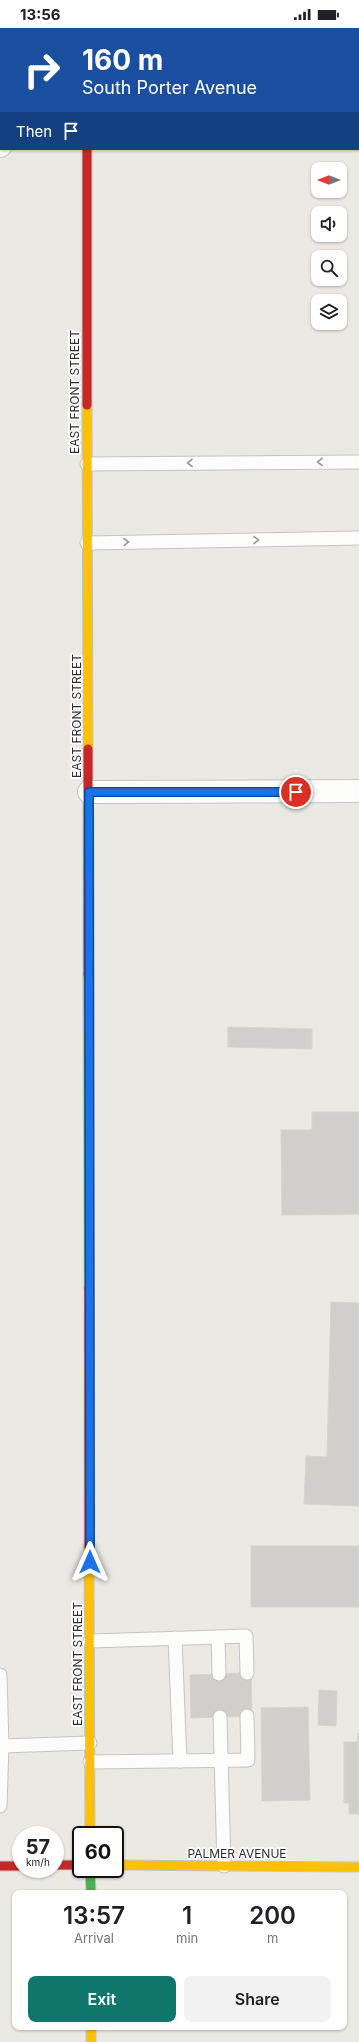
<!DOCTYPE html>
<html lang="en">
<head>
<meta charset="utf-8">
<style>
	:root { --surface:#fff; --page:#f2f2f2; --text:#202124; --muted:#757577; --accent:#0f766e }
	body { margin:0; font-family:Inter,sans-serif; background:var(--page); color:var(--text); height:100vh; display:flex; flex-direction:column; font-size:15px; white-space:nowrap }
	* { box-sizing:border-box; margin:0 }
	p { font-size:13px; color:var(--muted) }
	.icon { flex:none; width:22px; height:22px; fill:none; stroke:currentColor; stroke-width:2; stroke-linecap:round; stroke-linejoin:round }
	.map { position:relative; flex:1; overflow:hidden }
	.sheet { position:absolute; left:12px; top:1862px; width:335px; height:140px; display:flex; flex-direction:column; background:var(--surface); border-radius:8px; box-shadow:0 1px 3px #0004 }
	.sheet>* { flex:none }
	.top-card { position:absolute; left:0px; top:0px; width:359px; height:122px; box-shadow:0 1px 3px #0004; background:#1a4fa0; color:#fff; overflow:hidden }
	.needle { width:26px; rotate:270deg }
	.controls { position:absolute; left:311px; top:134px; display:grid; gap:8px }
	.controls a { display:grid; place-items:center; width:36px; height:36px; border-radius:8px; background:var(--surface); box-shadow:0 1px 3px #0004; font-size:20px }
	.speed { position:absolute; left:12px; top:1798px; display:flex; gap:8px; font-size:20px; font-weight:700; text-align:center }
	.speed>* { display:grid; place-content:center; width:52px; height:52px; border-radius:50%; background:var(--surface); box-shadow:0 1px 3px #0004; line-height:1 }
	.speed small { font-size:10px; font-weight:400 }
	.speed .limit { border:2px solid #111; border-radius:6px; background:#fff; color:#111 }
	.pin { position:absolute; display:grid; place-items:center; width:34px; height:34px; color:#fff; margin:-17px; border:2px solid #fff; border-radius:50%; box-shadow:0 1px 4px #0007 }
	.me { position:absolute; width:44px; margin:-22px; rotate:0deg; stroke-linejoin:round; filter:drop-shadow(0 0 3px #0008) }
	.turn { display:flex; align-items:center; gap:14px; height:84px; padding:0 16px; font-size:18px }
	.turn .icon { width:52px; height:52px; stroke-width:2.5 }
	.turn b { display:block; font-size:28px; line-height:34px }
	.then { display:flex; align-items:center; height:38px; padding:0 16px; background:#0003; gap:8px; font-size:15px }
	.eta { display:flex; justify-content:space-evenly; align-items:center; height:68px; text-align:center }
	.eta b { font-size:24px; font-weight:600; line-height:28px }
	.action { display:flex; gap:8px; margin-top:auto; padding:8px 16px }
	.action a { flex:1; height:46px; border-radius:8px; background:var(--accent); color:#fff; font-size:16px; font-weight:600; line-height:46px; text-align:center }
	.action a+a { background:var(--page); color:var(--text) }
	.status { display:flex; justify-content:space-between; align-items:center; height:28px; padding:0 20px; background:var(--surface); direction:ltr }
	.status svg { height:11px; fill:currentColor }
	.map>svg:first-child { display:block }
	.building { fill:#d1cecb; stroke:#d7d4d0 }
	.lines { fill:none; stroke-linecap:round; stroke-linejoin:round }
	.lane-casing { stroke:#c5c4c5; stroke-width:15 }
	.street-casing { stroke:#c5c4c5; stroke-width:24 }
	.fast-casing { stroke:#c5c4c5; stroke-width:11 }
	.slow-casing { stroke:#c5c4c5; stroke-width:11 }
	.jam-casing { stroke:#c5c4c5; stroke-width:11 }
	.lane { stroke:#fcfcfb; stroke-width:13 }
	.street { stroke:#fcfcfb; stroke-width:22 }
	.fast { stroke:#4caf50; stroke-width:9 }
	.slow { stroke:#ffc107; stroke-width:9 }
	.jam { stroke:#c62828; stroke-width:9 }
	.oneway { stroke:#959594 }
	.route-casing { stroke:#114b97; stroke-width:10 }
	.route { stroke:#1a73e8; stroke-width:7 }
	.labels { text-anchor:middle; stroke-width:3.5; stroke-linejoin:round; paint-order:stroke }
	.street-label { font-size:12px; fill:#2e2e2e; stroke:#fff }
</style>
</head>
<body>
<div class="status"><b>13:56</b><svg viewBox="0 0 49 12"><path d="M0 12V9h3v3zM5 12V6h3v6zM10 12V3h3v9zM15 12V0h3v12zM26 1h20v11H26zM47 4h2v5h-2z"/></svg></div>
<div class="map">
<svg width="359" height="2014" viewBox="0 0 359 2014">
	<rect width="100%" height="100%" fill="#ece8e4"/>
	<g class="building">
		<path d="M 228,999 L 312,1001 L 312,1021 L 228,1019 Z"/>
		<path d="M 312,1084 L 359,1084 L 359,1186 L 282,1187 L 281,1102 L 312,1102 Z"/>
		<path d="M 331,1274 L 359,1275 L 359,1478 L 304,1476 L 306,1428 L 327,1429 Z"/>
		<rect x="251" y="1518" width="108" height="61"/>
		<path d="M 251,1645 L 252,1688 L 191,1690 L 190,1647 Z"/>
		<path d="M 319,1662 L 337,1663 L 336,1698 L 318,1697 Z"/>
		<path d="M 308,1679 L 310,1772 L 262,1773 L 261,1680 Z"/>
		<path d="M 358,1705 L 359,1786 L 349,1786 L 349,1775 L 344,1775 L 344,1714 L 358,1714 Z"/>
	</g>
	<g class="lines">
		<g class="lane-casing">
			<g id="lane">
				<path d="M 87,436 L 359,434"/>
				<path d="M 87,515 L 359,510"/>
				<path d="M 218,1609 L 246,1608 L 247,1645"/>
				<path d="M 175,1610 L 180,1733"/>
				<path d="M 90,1613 L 218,1609 L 219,1646"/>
				<path d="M 0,1647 L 2,1718 L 0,1778"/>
				<path d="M 220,1689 L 224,1838"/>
				<path d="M 2,1718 L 90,1715"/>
				<path d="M 90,1734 L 248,1732 L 247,1688"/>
			</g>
		</g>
		<g class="street-casing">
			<g id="street">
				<path d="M 0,118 L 1,117"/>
				<path d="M 89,764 L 359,763"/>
			</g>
		</g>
		<g class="fast-casing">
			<g id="fast">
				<path d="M 88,946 L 89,1260"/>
				<path d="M 90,1841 L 91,1865"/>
			</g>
		</g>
		<g class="slow-casing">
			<g id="slow">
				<path d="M 83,0 L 83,1"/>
				<path d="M 87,377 L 88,721"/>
				<path d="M 89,1519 L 90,1807"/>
				<path d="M 115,1837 L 359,1839"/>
				<path d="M 91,1999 L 91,2014"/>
			</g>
		</g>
		<g class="jam-casing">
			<g id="jam">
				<path d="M 87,121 L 87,377"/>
				<path d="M 88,721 L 88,946"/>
				<path d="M 89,1260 L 89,1519"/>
				<path d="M 55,1837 L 81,1837"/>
				<path d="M 0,1838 L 21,1838"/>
			</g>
		</g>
		<use href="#lane" class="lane"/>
		<use href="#street" class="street"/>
		<use href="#fast" class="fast"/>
		<use href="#slow" class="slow"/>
		<use href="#jam" class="jam"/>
	</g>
	<defs><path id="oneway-chevron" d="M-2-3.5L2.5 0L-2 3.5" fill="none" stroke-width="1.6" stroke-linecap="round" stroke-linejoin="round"/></defs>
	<g class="oneway">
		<use href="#oneway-chevron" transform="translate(320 434) rotate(179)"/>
		<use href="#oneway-chevron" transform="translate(190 435) rotate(179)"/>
		<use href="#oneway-chevron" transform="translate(256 512) rotate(-1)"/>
		<use href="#oneway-chevron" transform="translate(126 514) rotate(-1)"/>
	</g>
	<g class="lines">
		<g class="route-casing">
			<path id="route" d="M 90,1534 L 89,764 L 296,764"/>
		</g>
		<use href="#route" class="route"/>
	</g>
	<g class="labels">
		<g class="street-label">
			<text transform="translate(75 364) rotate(-90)" y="4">EAST FRONT STREET</text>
			<text transform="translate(77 688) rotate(-90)" y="4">EAST FRONT STREET</text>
			<text transform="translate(78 1636) rotate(-90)" y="4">EAST FRONT STREET</text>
			<text x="237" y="1830">PALMER AVENUE</text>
		</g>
	</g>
</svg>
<div class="controls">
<a><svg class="needle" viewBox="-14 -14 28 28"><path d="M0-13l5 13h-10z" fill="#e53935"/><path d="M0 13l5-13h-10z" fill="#757577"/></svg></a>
<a><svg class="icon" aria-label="sound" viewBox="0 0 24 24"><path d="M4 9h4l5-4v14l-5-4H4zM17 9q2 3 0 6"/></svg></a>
<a><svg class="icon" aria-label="search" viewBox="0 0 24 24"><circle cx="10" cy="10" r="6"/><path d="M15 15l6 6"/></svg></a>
<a><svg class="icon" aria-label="layers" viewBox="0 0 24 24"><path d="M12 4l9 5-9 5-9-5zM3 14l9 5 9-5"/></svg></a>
</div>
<div class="speed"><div>57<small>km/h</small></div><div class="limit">60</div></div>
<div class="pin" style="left:296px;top:764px;background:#d93025"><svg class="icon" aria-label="arrive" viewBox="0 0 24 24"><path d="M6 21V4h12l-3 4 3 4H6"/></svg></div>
<svg class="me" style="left:90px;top:1534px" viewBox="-20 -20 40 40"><path d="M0-17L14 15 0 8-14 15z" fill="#1a73e8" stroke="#fff" stroke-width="4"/></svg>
<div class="top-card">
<div class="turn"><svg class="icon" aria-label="right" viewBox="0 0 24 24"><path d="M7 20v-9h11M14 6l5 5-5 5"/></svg><div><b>160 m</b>South Porter Avenue</div></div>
<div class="then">Then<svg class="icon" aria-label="arrive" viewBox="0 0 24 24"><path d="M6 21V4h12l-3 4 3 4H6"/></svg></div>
</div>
<section class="sheet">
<div class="eta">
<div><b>13:57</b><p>Arrival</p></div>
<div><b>1</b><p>min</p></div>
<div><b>200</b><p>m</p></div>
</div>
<div class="action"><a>Exit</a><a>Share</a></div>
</section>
</div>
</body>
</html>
